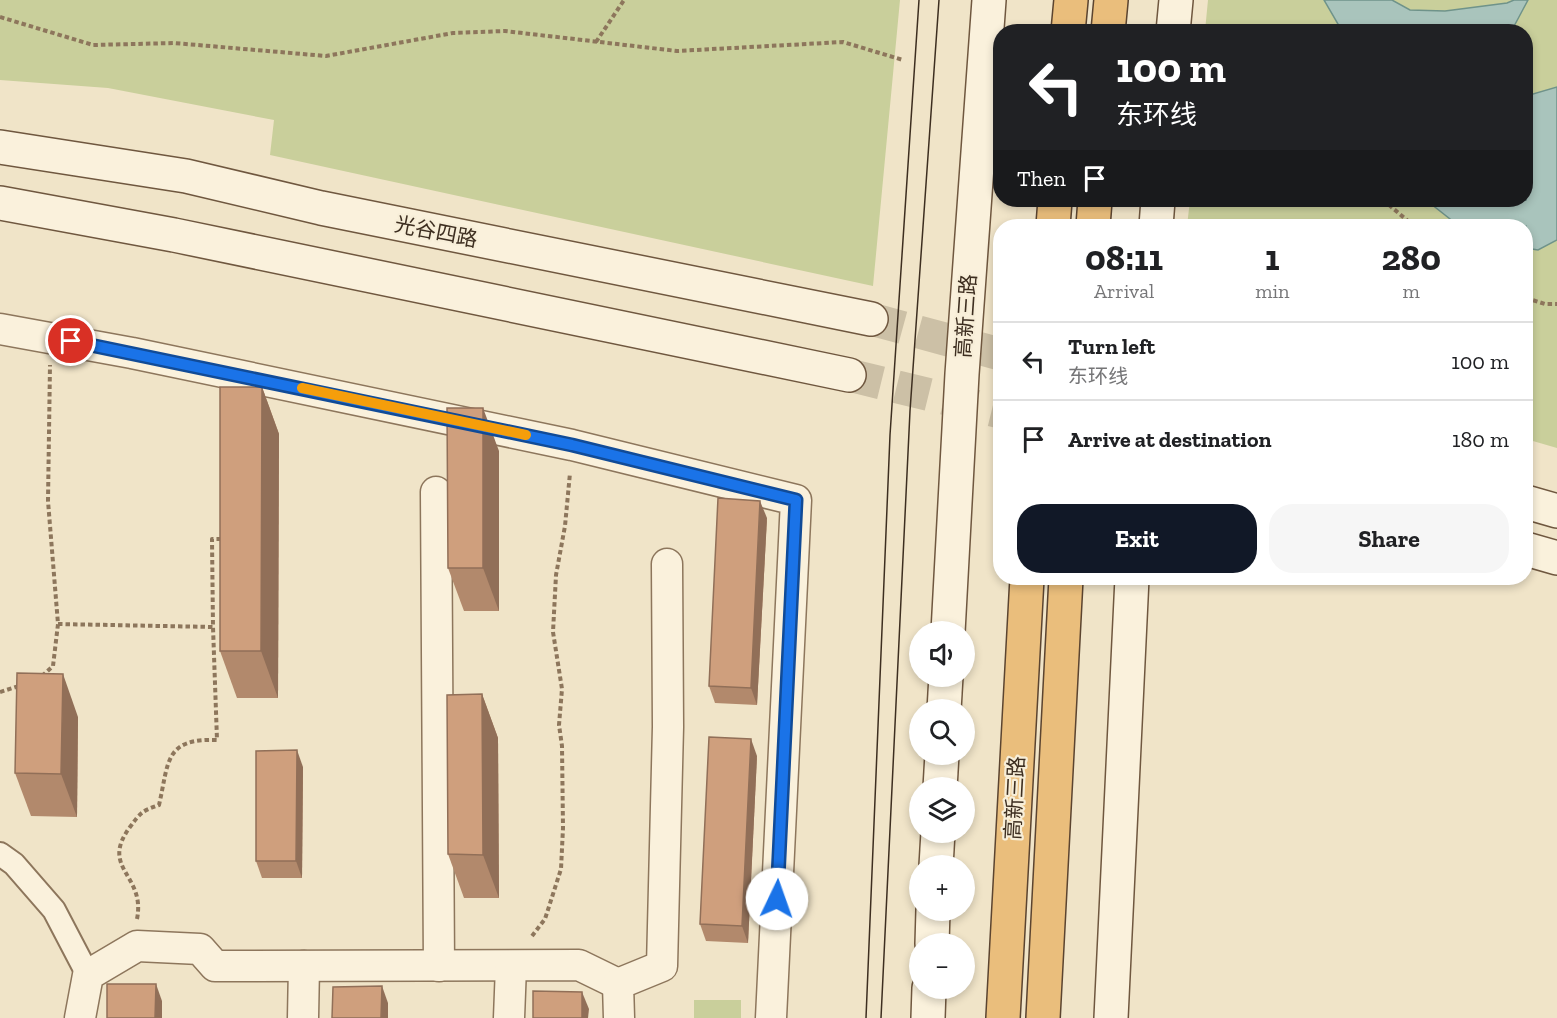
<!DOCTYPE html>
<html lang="en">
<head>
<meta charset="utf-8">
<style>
	:root { --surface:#fff; --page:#f6f6f6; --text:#202124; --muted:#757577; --line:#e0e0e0; --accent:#111827 }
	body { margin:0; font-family:"Zilla Slab","Noto Sans SC",serif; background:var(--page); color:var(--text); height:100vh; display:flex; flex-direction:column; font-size:22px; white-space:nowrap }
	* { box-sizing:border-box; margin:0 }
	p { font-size:20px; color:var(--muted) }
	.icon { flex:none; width:33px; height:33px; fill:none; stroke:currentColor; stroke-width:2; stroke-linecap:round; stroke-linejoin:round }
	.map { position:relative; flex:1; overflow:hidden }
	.side { position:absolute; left:993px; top:219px; width:540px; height:366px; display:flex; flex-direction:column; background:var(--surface); border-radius:24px; box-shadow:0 3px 9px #0003 }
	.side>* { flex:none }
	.top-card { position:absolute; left:993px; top:24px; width:540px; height:183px; border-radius:24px; box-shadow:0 3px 9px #0003; background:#202124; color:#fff; overflow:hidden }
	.tools { position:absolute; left:909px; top:621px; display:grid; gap:12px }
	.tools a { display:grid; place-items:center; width:66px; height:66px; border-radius:50%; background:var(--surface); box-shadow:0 3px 9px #0003; font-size:30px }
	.pin { position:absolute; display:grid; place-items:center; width:51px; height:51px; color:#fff; margin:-26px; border:3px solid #fff; border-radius:50%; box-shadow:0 2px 6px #0007 }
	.me { position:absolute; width:66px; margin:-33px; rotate:3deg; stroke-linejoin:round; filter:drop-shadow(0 0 4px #0008) }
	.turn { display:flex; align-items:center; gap:21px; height:126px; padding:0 24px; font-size:27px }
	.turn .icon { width:78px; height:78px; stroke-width:2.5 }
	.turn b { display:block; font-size:42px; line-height:51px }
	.then { display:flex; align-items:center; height:57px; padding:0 24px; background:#0003; gap:12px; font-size:22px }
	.eta { display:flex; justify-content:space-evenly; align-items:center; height:102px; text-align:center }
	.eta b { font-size:36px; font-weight:700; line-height:42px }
	.cta { display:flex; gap:12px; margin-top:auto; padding:12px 24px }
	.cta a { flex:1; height:69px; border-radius:24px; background:var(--accent); color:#fff; font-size:24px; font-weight:700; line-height:69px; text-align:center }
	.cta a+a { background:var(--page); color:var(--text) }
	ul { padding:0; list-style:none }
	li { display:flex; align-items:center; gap:18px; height:78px; padding:0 24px; border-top:2px solid var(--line) }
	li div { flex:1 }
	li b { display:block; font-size:22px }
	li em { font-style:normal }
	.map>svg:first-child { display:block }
	.green { fill:#c9cf9b }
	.water { fill:#a9c4bc; stroke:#6f938a; stroke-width:1.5 }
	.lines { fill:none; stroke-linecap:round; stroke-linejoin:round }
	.secondary-tunnel { stroke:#ccc0a6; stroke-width:33; stroke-dasharray:33 16; stroke-linecap:butt }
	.pedestrian-casing { stroke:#8d765c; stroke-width:26 }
	.minor-casing { stroke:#8d765c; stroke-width:33 }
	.secondary-casing { stroke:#6f573f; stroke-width:36 }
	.trunk-casing { stroke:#5b4430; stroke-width:36 }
	.path { stroke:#8d765c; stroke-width:4; stroke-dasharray:4.5 3; stroke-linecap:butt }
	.pedestrian { stroke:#faf1dc; stroke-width:22 }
	.minor { stroke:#faf1dc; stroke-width:30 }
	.secondary { stroke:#faf1dc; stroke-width:33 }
	.trunk { stroke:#eabe7c; stroke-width:33 }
	.tram { stroke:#3d2e20; stroke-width:1.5 }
	.wall { fill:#b2896c }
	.shaded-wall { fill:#916f58 }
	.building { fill:#cf9f7d; stroke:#916f58; stroke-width:1.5 }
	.route-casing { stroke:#114b97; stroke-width:15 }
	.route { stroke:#1a73e8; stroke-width:10 }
	.slow { stroke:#f59e0b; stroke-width:10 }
	.labels { text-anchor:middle; stroke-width:4.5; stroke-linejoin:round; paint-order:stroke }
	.street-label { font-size:21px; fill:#3d2e20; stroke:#f7eed8 }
</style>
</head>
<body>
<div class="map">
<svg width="1557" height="1018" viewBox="0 0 1557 1018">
	<rect width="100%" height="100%" fill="#f0e4c8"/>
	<g class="green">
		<path d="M 0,0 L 900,0 L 873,286 L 270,155 L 274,120 L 108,88 L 0,80 Z"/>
		<path d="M 1208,0 L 1557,0 L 1557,448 L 1526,439 L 1526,226 L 1187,226 L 1190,200 L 1526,200 L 1526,32 L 1205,31 Z"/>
		<rect x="694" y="1000" width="47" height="18"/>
	</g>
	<g class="water">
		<path d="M 1324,0 L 1392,0 L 1410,10 L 1445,11 L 1507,3 L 1514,0 L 1528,0 L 1512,30 L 1506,32 L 1342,31 Z"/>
		<path d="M 1557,87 L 1557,240 L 1538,250 L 1526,248 L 1526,226 L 1459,226 L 1426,200 L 1526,200 L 1526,96 Z"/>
	</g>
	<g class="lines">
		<g class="secondary-tunnel">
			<path d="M 871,319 L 1000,354"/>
			<path d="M 849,375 L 1000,412"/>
		</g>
		<g class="pedestrian-casing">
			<path id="pedestrian" d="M 0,854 L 14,864 L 54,910 L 88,975"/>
		</g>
		<g class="minor-casing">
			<g id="minor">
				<path d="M 0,329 L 132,353 L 572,445 L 796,500 L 771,1018"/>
				<path d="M 436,492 L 439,966"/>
				<path d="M 80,1018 L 88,975 L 137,946 L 200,949 L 215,966 L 579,965 L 618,984"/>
				<path d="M 303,1018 L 304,966"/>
				<path d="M 509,1018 L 511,966"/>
				<path d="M 619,1018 L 618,984 L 662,966 L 668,727 L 667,564"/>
			</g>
		</g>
		<g class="secondary-casing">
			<g id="secondary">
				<path d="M 1173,32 L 1176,0"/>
				<path d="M 0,147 L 186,176 L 321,208 L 871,319"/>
				<path d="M 0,203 L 174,235 L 849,375"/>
				<path d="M 1156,226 L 1158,200"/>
				<path d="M 1526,502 L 1557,511"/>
				<path d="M 1526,549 L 1557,558"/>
				<path d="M 948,632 L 962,374 L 989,0"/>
				<path d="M 944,710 L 946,676"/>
				<path d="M 940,788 L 942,754"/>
				<path d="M 936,866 L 938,832"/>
				<path d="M 932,944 L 933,910"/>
				<path d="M 928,1018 L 929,988"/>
				<path d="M 1111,1018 L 1132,578"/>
			</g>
		</g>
		<g class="trunk-casing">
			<g id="trunk">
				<path d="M 1068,32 L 1071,0"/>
				<path d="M 1108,32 L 1111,0"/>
				<path d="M 1053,226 L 1055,200"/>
				<path d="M 1093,226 L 1095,200"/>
				<path d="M 1003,1018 L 1027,578"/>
				<path d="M 1043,1018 L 1066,578"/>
			</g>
		</g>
		<g class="path">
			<path d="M 0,17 L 93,45 L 174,43 L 326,56 L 453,33 L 505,31 L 677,51 L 843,42 L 903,60"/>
			<path d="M 596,42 L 624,0"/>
			<path d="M 1383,200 L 1414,226"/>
			<path d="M 1526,298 L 1545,304 L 1557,304"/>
			<path d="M 58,624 L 213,627 L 212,539 L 224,539"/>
			<path d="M 42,676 L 53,666 L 58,624 L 48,501 L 50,365"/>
			<path d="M 0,692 L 19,686"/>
			<path d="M 137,919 C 146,874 99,869 130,827 C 141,812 142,811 159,805 C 169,762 164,738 217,740 L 213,627"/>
			<path d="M 532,936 L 545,919 L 561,869 L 563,828 L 562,746 L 559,725 L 562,689 L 553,632 L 556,575 L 565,526 L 570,473"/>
		</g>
		<use href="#pedestrian" class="pedestrian"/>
		<use href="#minor" class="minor"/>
		<use href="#secondary" class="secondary"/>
		<use href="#trunk" class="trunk"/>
		<g class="tram">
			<path d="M 866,1018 L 890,435 L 919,0"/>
			<path d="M 881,1018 L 910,411 L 939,0"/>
		</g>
	</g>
	<g class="wall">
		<path d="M 262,387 L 279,434 L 278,698 L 237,698 L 220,651 Z"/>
		<path d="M 499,451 L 499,611 L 464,611 L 448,568 Z"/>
		<path d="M 767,518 L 757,705 L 715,703 L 709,686 Z"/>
		<path d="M 482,694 L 498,738 L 499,898 L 464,898 L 448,854 Z"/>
		<path d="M 78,717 L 77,817 L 31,816 L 15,773 Z"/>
		<path d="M 757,756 L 748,943 L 706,941 L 700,924 Z"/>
		<path d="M 303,767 L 302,878 L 262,878 L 256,861 Z"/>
	</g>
	<g class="shaded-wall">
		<path d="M 262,387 L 279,434 L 278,698 L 261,651 Z"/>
		<path d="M 483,408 L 499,451 L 499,611 L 483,568 Z"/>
		<path d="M 760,501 L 767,518 L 757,705 L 751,688 Z"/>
		<path d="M 63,674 L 78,717 L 77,817 L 61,774 Z"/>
		<path d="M 482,694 L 498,738 L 499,898 L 483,855 Z"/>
		<path d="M 751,739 L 757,756 L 748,943 L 742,926 Z"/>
		<path d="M 297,750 L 303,767 L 302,878 L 296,861 Z"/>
		<path d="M 156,984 L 162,1001 L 162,1018 L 155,1018 Z"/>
		<path d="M 382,986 L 388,1003 L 388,1018 L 381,1018 Z"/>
		<path d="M 582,992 L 589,1009 L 588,1018 L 582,1018 Z"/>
	</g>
	<g class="building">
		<path d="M 220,387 L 262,387 L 261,651 L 220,651 Z"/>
		<path d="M 447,408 L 483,408 L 483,568 L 448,568 Z"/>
		<path d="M 718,498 L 760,501 L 751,688 L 709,686 Z"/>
		<path d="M 17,673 L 63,674 L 61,774 L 15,773 Z"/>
		<path d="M 482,694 L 483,855 L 448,854 L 447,695 Z"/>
		<path d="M 709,737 L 751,739 L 742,926 L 700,924 Z"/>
		<path d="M 297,750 L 296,861 L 256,861 L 256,751 Z"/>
		<path d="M 107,984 L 156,984 L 155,1018 L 107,1018 Z"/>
		<path d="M 382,986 L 381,1018 L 332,1018 L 333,987 Z"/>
		<path d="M 533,991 L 582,992 L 582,1018 L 533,1018 Z"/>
	</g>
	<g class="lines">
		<g class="route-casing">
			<path id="route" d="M 71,341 L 572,445 L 796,500 L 777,899"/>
		</g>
		<use href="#route" class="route"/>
		<path class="slow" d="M 302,388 L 526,435"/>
	</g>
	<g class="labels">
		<g class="street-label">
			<text transform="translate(436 232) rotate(11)" y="7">光谷四路</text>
			<text transform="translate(966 316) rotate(-86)" y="7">高新三路</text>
			<text transform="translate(1015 798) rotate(-87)" y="7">高新三路</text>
		</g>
	</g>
</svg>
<div class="tools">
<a><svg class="icon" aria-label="sound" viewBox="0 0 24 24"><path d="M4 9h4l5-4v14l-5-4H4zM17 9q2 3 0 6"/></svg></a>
<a><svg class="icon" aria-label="search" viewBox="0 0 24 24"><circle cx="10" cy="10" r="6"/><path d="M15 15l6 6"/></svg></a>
<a><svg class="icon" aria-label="layers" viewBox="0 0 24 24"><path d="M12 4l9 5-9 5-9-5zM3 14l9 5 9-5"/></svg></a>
<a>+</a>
<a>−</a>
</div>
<div class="pin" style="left:71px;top:341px;background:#d93025"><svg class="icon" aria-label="arrive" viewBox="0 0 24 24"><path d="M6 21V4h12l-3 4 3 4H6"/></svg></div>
<svg class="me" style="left:777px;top:899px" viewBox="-20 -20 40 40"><circle r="19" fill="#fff"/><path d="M0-13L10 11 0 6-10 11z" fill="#1a73e8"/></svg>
<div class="top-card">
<div class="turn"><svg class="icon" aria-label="left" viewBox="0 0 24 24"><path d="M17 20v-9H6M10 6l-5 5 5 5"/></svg><div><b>100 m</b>东环线</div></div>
<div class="then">Then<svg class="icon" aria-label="arrive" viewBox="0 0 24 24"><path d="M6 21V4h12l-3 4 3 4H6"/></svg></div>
</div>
<section class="side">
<div class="eta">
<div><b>08:11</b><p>Arrival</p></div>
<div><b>1</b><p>min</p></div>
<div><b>280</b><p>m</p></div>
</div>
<ul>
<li><svg class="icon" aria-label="left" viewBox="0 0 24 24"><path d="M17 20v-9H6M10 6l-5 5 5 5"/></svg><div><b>Turn left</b><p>东环线</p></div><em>100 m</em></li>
<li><svg class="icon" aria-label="arrive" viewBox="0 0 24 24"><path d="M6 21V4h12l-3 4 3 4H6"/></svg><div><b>Arrive at destination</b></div><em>180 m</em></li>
</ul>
<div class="cta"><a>Exit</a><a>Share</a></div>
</section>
</div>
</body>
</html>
